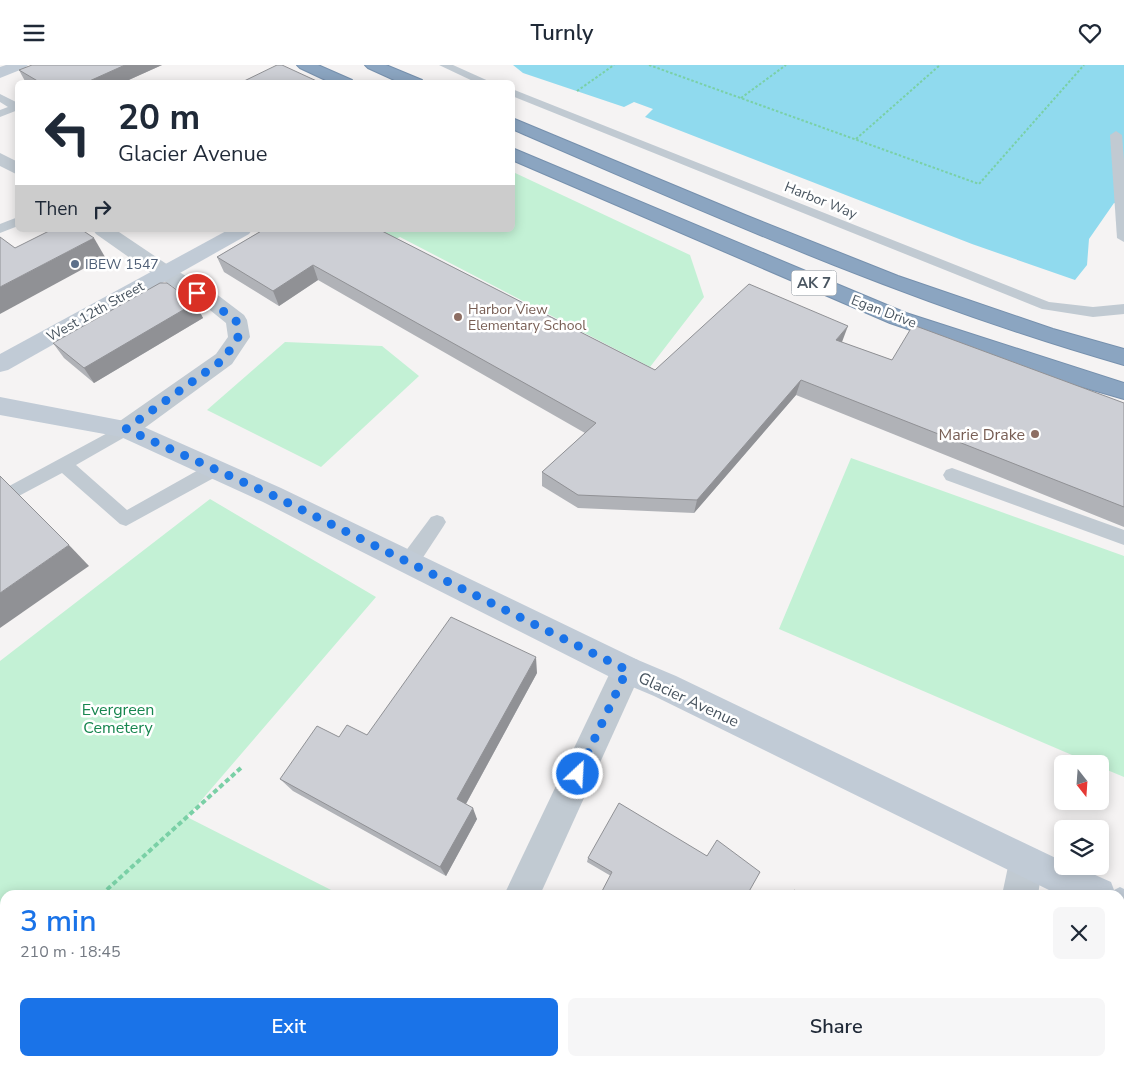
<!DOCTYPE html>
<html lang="en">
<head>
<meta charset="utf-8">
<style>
	:root { --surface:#fff; --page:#f6f6f7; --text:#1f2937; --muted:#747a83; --accent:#1a73e8 }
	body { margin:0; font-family:"Nunito Sans",sans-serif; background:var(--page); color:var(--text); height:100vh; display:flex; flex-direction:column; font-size:19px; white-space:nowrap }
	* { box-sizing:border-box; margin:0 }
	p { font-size:16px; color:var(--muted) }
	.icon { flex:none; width:28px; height:28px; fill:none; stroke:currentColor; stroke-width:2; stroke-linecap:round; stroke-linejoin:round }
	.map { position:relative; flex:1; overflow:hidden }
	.side { position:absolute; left:0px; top:825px; width:1125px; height:176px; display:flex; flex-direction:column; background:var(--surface); border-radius:15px 15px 0 0; box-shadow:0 2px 12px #0003 }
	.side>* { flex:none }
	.top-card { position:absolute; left:15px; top:15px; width:500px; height:152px; border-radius:8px; box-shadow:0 2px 12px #0003; background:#fff; color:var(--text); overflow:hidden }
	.needle { width:32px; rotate:163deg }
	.fabs { position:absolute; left:1054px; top:690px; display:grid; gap:10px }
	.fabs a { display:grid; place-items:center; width:55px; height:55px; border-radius:8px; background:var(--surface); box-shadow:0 2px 12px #0003; font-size:25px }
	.pin { position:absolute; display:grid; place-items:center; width:42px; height:42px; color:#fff; margin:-21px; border:2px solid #fff; border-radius:50%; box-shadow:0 1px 5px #0007 }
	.me { position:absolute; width:55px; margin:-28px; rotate:25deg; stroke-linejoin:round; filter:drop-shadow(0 0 4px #0008) }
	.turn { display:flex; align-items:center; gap:18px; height:105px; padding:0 20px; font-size:22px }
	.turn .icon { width:65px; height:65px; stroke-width:2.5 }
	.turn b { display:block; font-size:35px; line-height:42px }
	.then { display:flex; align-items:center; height:48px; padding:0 20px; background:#0003; gap:10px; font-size:19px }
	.round { display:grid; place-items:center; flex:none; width:52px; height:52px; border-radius:8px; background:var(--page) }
	.summary { display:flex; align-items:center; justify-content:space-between; height:85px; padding:0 20px }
	h1 { font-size:30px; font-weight:600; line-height:38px; color:var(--accent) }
	.cta { display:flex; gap:10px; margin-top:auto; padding:10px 20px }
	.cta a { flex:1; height:58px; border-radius:8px; background:var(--accent); color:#fff; font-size:20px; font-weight:600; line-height:58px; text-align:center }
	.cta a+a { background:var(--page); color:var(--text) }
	header { display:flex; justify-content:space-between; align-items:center; height:65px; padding:0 20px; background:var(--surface); font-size:22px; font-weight:600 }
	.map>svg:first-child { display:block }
	.green { fill:#c3f1d5 }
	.water { fill:#90daee }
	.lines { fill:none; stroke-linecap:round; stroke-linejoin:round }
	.highway-casing { stroke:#7690ad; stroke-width:2 }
	.path-far1 { stroke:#7ad0a6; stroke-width:2; stroke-dasharray:2.5 2; stroke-linecap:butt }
	.path { stroke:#7ad0a6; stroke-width:4; stroke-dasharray:5 3; stroke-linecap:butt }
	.lane { fill:#c1cad2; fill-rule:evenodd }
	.street { fill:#c1cad2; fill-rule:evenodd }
	.secondary { fill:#c1cbd6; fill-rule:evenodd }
	.highway { fill:#8ba5c1; fill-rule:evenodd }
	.wall { fill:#b0b2b7 }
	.shaded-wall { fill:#909195 }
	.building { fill:#cdcfd5; stroke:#909195 }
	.route { stroke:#1a73e8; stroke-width:9; stroke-dasharray:0 16.2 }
	.service-dot { fill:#5c6f8a; stroke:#fff; stroke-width:2 }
	.education-dot { fill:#8d6e63; stroke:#fff; stroke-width:2 }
	.labels { text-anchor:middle; stroke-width:5; stroke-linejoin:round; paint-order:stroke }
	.far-street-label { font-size:14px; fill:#4a5661; stroke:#fff }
	.far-service-label { font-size:14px; fill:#4e5e75; stroke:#fff; text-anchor:start }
	.far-education-label { font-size:14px; fill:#785e54; stroke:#fff; text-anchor:start }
	.shield { fill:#fff; stroke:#808990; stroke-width:1 }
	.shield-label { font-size:15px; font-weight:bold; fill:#4a5661 }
	.education-label { font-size:16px; fill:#785e54; stroke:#fff; text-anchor:end }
	.street-label { font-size:16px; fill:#4a5661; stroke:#fff }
	.park-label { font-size:16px; fill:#17864f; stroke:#fff }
</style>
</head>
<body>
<header><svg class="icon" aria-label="menu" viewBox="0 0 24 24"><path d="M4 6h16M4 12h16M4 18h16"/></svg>Turnly<svg class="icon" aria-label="heart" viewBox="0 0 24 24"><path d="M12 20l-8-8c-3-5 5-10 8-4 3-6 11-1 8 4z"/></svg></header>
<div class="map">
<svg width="1124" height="1001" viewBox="0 0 1124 1001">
	<rect width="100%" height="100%" fill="#f5f3f3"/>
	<g class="green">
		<path d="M 513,107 L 690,190 L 704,232 L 650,302 L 400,172 L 376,183 L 342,165 L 512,165 Z"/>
		<path d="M 285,277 L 382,281 L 419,311 L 321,402 L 207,345 Z"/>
		<path d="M 851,393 L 1124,491 L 1124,712 L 1100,702 L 1100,699 L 1093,699 L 779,564 Z"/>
		<path d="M 210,434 L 376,532 L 187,752 L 341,830 L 5,830 L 5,996 L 457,996 L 458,1001 L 0,1001 L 0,596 Z"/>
	</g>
	<path class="water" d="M 513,0 L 1124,0 L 1124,141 L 1114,138 L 1089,174 L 1087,200 L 1075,215 L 972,179 L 645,52 L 653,44 L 634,37 L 624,42 L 523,8 Z"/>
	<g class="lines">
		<g class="highway-casing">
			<g id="highway">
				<path d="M 297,0 L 318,0 L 352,15 L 354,18 L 332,18 L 300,3 Z"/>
				<path d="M 365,0 L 386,0 L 422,15 L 424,18 L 401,18 L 368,3 Z"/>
				<path d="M 512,53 L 745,150 L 898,211 L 1053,264 L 1124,284 L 1124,300 C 913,240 713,151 512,64 Z"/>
				<path d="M 512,83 L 906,248 L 1124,318 L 1124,334 L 1065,317 L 890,258 L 512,95 Z"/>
			</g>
		</g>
		<g class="path-far1">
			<path d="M 649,0 L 979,119 L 1084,0"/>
			<path d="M 577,26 L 614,0"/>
			<path d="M 741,33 L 786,0"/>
			<path d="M 856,74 L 940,0"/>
		</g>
		<g class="path">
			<path d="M 101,830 L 243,701"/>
			<path d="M 0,927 L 5,922"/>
			<path d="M 467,1001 L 478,997"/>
		</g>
		<g class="lane">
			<path d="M 439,0 L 453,0 L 493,18 L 477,18 Z"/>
			<path d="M 512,24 L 1049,237 L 1093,242 L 1124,239 L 1124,249 L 1093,252 L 1042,244 L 512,31 Z"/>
			<path d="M 0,29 L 18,38 L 18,45 L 0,52 L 0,45 L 8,42 L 0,37 Z"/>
			<path d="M 1116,66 L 1122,70 L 1124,95 L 1124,177 L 1117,173 L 1110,70 Z"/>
			<path d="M 18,152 L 18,161 L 0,168 L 0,159 Z"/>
			<path d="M 126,358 L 132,360 L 134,364 L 132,368 L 76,400 L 127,445 L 209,399 L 215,397 L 221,399 L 224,404 L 221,409 L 126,461 L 120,459 L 62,408 L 0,441 L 0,426 Z"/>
			<path d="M 952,403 L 1124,465 L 1124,480 L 946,415 L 943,410 L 946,405 Z"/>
			<path d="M 437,450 L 443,452 L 446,457 L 443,462 L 416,503 L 409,505 L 402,503 L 400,497 L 402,491 L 431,452 Z"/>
		</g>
		<g class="street">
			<path d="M 0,88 L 18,97 L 18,110 L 0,101 Z"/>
			<path d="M 93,165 L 116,165 L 171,202 L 219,231 L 244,250 L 247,255 L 250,272 L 232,299 L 135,370 L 126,373 L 117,370 L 114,364 L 117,358 L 216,289 L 228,272 L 226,258 L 205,241 L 157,212 L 96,169 Z"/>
			<path d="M 627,591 L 638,595 L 642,605 L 540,830 L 504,830 L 616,595 Z"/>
			<path d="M 1026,780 L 1038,785 L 1043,797 L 1038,830 L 1002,830 L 1009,797 L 1014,785 Z"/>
			<path d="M 494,996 L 534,996 L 535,1001 L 495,1001 Z"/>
			<path d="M 1037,996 L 1078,996 L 1080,1001 L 1039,1001 Z"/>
		</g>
		<g class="secondary">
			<path d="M 6,0 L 28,0 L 25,3 L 0,13 L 0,2 Z"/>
			<path d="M 228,165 L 252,165 L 249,169 L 8,305 L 0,307 L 0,289 Z"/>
			<path d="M 0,332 L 135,358 L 281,423 L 638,595 L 676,611 L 1062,796 L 1062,801 L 1075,801 L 1111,817 L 1114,825 L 1120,822 L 1124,824 L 1124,860 L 1120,858 L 1120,830 L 1059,830 L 654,631 L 616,615 L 263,437 L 121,372 L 0,350 Z"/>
		</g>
		<use href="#highway" class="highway"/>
	</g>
	<g class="wall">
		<path d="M 32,0 L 162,0 L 122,18 L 26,18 L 19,5 Z"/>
		<path d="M 263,165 L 384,165 L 382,166 L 655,305 L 841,277 L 892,295 L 1124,338 L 1124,462 L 796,330 L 694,448 L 578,443 L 542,421 L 542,407 L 585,368 L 318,215 L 279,241 L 224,207 L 217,192 Z"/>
		<path d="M 195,238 L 203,253 L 94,318 L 64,293 L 53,278 Z"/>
		<path d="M 537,608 L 466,739 L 477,754 L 446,811 L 293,726 L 280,714 L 339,672 L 367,670 Z"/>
		<path d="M 707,790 L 760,807 L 611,811 L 587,797 L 588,793 Z"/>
		<path d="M 794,825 L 803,830 L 788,830 L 789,829 Z"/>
		<path d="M 1124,983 L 1124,993 L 1120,988 Z"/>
		<path d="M 932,996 L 995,996 L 998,1001 L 920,1001 Z"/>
	</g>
	<g class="shaded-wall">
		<path d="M 125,0 L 162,0 L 122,18 L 85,18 Z"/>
		<path d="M 94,173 L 105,192 L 0,249 L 0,222 Z"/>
		<path d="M 313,200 L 318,215 L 279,241 L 273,226 Z"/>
		<path d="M 195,238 L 203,253 L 94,318 L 84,303 Z"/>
		<path d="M 848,261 L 842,277 L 830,290 L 836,275 Z"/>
		<path d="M 801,315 L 796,330 L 694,448 L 697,435 Z"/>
		<path d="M 69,480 L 89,501 L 0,563 L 0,528 Z"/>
		<path d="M 536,592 L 537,608 L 462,746 L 457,734 Z"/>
		<path d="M 473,743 L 477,754 L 446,811 L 440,802 Z"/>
	</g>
	<g class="building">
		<path d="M 32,0 L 125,0 L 85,18 L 41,18 L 19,5 Z"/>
		<path d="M 277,0 L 282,0 L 321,18 L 240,18 Z"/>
		<path d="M 51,165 L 82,165 L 94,173 L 0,222 L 0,172 L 15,183 Z"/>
		<path d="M 263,165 L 380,165 L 655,305 L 749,219 L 848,261 L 836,275 L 892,295 L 913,260 L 1124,338 L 1124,442 L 801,315 L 697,435 L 578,430 L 542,407 L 596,358 L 313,200 L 273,226 L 217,192 Z"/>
		<path d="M 160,218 L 167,218 L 195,238 L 84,303 L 53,278 Z"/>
		<path d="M 0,411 L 69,480 L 0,528 Z"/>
		<path d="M 451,552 L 536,592 L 457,734 L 473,743 L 440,802 L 280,714 L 317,661 L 339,672 L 347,660 L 367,670 Z"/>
		<path d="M 619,738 L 707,791 L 717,775 L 760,807 L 747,830 L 600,830 L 612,807 L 588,793 Z"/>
		<path d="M 794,825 L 803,830 L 792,830 Z"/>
		<path d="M 599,996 L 666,996 L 668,1001 L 600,1001 Z"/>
		<path d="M 942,996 L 995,996 L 998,1001 L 930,1001 Z"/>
	</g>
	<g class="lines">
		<path class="route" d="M 197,228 L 236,255 L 238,272 L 224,294 L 126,364 L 272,430 L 627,605 L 578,709"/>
	</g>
	<circle class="service-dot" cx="75" cy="199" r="5"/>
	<g class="education-dot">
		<circle cx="458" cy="252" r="5"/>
		<circle cx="1035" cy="369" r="5"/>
	</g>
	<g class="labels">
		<g class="far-street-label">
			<text transform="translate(821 135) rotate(22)" y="5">Harbor Way</text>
			<text transform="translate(95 246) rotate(-29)" y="5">West 12th Street</text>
			<text transform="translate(884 246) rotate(21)" y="5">Egan Drive</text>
		</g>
		<g class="far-service-label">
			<text x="85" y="204">IBEW 1547</text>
		</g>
		<g class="far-education-label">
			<text x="468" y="249">Harbor View<tspan x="468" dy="16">Elementary School</tspan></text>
		</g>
		<rect class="shield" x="791.5" y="205.5" width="45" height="25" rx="4"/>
		<g class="shield-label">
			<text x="814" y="223">AK 7</text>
		</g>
		<g class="education-label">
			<text x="1025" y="375">Marie Drake</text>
		</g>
		<g class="street-label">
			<text transform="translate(689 634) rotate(25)" y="6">Glacier Avenue</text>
		</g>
		<g class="park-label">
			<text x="118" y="650">Evergreen<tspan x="118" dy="18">Cemetery</tspan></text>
		</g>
	</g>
</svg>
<div class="fabs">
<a><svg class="needle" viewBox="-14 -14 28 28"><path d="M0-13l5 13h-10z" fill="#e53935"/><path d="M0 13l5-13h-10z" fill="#747a83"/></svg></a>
<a><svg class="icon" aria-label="layers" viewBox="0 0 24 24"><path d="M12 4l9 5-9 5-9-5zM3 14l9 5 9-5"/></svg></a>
</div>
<div class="pin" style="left:197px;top:228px;background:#d93025"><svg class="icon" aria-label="arrive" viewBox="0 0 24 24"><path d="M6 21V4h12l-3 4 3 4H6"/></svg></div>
<svg class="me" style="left:578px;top:709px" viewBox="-20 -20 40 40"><circle r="17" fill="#1a73e8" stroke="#fff" stroke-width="3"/><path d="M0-11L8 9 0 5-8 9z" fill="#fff"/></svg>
<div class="top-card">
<div class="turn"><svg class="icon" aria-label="left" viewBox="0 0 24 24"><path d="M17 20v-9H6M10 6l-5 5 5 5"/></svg><div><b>20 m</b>Glacier Avenue</div></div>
<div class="then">Then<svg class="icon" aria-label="right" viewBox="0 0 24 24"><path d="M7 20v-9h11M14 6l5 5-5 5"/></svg></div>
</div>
<section class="side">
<div class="summary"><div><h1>3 min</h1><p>210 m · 18:45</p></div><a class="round"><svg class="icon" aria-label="close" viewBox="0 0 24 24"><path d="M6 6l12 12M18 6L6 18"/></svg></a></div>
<div class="cta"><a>Exit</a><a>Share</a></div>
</section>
</div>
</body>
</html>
